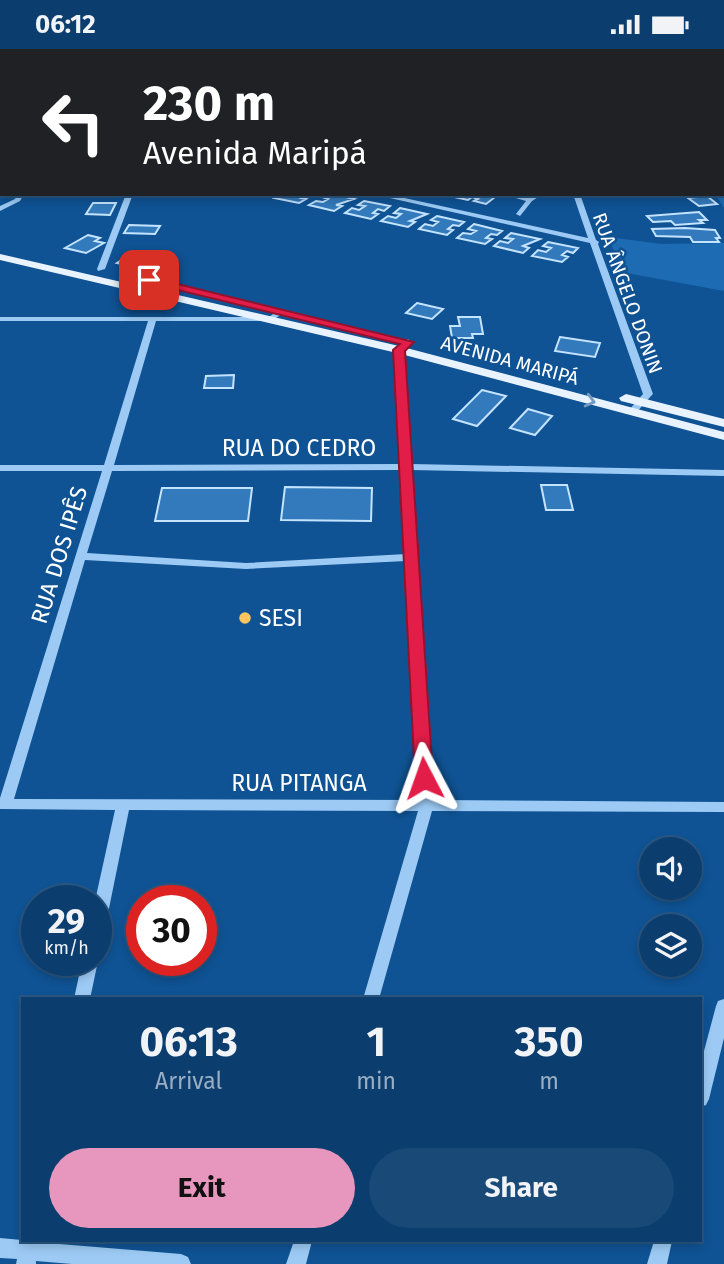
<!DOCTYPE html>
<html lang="en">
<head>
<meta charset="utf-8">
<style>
	:root { --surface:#0b3e6f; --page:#194977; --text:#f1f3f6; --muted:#9aaec3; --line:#2b5782; --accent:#e797bd }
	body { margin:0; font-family:"Fira Sans",sans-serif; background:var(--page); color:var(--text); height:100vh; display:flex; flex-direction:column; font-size:26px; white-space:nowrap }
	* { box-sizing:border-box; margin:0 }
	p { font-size:23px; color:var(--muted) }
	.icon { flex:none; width:38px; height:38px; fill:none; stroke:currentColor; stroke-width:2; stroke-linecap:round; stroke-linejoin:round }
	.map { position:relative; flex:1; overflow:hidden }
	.drawer { position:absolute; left:21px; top:948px; width:681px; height:245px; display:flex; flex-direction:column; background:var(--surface); border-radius:0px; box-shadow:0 4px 10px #0003,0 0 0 2px var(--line) }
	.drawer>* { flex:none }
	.guide { position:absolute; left:0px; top:0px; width:724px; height:147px; box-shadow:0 4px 10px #0003,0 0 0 2px var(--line); background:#202124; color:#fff; overflow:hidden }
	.controls { position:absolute; left:639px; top:788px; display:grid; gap:14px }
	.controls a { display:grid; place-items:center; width:63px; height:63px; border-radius:50%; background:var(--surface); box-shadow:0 4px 10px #0003,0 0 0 2px var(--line); font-size:35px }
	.speed { position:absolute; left:21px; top:836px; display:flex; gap:14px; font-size:35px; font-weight:700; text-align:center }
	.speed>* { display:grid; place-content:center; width:91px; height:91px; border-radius:50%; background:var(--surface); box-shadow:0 4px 10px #0003,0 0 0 2px var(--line); line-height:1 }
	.speed small { font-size:18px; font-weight:400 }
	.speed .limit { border:10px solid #d22; background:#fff; color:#111 }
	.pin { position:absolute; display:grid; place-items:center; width:60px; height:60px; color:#fff; margin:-30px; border-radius:14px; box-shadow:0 4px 10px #0006 }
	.me { position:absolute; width:77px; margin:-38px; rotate:356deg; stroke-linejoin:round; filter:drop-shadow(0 0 5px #0008) }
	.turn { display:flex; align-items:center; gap:24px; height:147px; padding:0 28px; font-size:32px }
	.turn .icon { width:91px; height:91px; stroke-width:2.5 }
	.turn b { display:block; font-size:49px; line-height:60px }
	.eta { display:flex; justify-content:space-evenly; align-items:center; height:119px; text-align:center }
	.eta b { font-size:42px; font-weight:700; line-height:49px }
	.cta { display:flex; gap:14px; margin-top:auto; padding:14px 28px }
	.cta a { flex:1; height:80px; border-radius:42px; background:var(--accent); color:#111; font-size:28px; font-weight:700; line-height:80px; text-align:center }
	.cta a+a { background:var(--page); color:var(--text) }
	.status { display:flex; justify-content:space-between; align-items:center; height:49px; padding:0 35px; background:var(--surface); direction:ltr }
	.status svg { height:19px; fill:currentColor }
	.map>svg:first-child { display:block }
	.green { fill:#1d6bb2 }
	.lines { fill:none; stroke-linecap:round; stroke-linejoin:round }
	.river { fill:#366797; fill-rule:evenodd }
	.building { fill:#337abc; stroke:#c4e3fe; stroke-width:2 }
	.minor { fill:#9ccaf4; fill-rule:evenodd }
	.major { fill:#e9f3ff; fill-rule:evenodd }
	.oneway { stroke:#719bc4 }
	.route { fill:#e11d48; stroke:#92132f; stroke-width:2 }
	.poi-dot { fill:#ffc55f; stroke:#0f5394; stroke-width:2.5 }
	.labels { text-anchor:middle; stroke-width:5; stroke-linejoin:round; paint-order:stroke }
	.far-street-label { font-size:19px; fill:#fff; stroke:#0f5394 }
	.street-label { font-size:23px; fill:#fff; stroke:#0f5394 }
	.poi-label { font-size:23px; fill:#fff; stroke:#0f5394; text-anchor:start }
</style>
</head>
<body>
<div class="status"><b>06:12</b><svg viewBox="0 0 49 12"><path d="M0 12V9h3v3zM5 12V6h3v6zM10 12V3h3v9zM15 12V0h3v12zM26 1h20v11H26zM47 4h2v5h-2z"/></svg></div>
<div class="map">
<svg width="724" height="1215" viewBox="0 0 724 1215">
	<rect width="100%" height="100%" fill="#0f5394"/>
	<g class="green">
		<path d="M 0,0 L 328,0 L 330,2 L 2,2 L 0,50 Z"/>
		<path d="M 377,0 L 724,0 L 724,159 L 715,145 L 723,145 L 723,2 Z"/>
		<path d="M 609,188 L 661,195 L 724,194 L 724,242 L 621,223 Z"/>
	</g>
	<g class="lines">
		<g class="river">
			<path d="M 0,0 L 9,0 L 10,2 L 2,2 L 0,9 Z"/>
			<rect x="723" y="9" width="1" height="12"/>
		</g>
	</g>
	<g class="building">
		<rect x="0" y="53" width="2" height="71"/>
		<path d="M 279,145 L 288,146 L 307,145 L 301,149 L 306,150 L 299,154 L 274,149 Z"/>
		<path d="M 327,145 L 333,145 L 354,150 L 336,156 L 342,157 L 334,162 L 309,156 L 316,152 L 323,153 L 328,150 L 322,148 Z"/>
		<path d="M 458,145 L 482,146 L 499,145 L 486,155 L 474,152 L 478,150 L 472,148 L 468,151 L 454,148 Z"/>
		<path d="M 707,147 L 717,155 L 699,157 L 688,149 Z"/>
		<path d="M 364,152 L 390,157 L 384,162 L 378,160 L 373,164 L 378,165 L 371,170 L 345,164 L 352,159 L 359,161 L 365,157 L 358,156 Z"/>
		<path d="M 93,154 L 116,154 L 110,166 L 86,165 Z"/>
		<path d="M 400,159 L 427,165 L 410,172 L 415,173 L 408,178 L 381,172 L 388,167 L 396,169 L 401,165 L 394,164 Z"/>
		<path d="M 699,163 L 707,171 L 699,171 L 703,174 L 675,176 L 671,172 L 653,173 L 647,167 Z"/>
		<path d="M 437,167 L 464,173 L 459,177 L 453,176 L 448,180 L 453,181 L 447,186 L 419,180 L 425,175 L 433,177 L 438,173 L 431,171 Z"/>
		<path d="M 474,175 L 502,182 L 497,186 L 491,185 L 486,189 L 492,190 L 485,195 L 457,189 L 463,184 L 471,185 L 476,182 L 468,180 Z"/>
		<path d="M 129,176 L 160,177 L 155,185 L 124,184 Z"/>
		<path d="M 685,179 L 715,181 L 720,189 L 716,189 L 719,193 L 693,193 L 690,188 L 656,187 L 652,180 Z"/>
		<path d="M 511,184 L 540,190 L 523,197 L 529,199 L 523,204 L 494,197 L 500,192 L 508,194 L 513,190 L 505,189 Z"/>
		<path d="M 88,186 L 100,189 L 95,192 L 104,194 L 86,204 L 65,199 Z"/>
		<path d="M 548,193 L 578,199 L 573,204 L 567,202 L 562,206 L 568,208 L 562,213 L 532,207 L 538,201 L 546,203 L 551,199 L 543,197 Z"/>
		<path d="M 135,202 L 161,208 L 143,220 L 117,214 Z"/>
		<path d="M 417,254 L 443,260 L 432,270 L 406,264 Z"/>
		<path d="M 458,268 L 480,268 L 483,285 L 472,285 L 473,289 L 452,289 L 450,277 L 460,277 Z"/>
		<path d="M 560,288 L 600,294 L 595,308 L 555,302 Z"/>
		<path d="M 234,326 L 233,339 L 204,339 L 206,327 Z"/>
		<path d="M 482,341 L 506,347 L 477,377 L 453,370 Z"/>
		<path d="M 528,360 L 552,367 L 535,386 L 510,379 Z"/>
		<path d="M 541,436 L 567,436 L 573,461 L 546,461 Z"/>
		<path d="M 285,438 L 372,439 L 371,472 L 281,471 Z"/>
		<path d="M 162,439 L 252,439 L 248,472 L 155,472 Z"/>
	</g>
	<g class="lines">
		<g class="minor">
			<path d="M 363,0 L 369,0 L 369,2 L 364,2 Z"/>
			<rect x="0" y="130" width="2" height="4"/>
			<path d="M 17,145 L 24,145 L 20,152 L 0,162 L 0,157 L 15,150 Z"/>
			<path d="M 126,145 L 133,145 L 105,220 L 98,222 L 97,220 Z"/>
			<path d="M 372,145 L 386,145 L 588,189 L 573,145 L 580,145 L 596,191 L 599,193 L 598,195 L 653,345 L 651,347 L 635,365 L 629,365 L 629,361 L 643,345 L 590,194 Z"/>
			<path d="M 441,145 L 449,145 L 443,149 L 440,147 Z"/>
			<path d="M 502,145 L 515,145 L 529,149 L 535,145 L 543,145 L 532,152 L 520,167 L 516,165 L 526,152 Z"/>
			<path d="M 280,260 L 287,262 L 271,272 L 156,272 L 114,416 L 401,415 L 395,301 L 408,290 L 412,293 L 403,302 L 411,415 L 724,421 L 724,427 L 411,421 L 433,751 L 724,753 L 724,763 L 432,762 L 379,950 L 363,950 L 418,762 L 129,761 L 104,884 L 101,889 L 96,890 L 95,852 L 115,761 L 0,760 L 0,749 L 102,422 L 0,422 L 0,416 L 104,416 L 148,272 L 0,272 L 0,268 L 269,268 ZM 401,421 L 406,505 L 246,514 L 87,504 L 112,422 ZM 85,511 L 246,520 L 406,512 L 419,751 L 14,750 Z"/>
			<path d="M 96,909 L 98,912 L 90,950 L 74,950 L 82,912 L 96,912 Z"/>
			<path d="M 724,950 L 724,989 L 709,1050 L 706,1056 L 700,1058 L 700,1017 L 716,957 L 718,952 Z"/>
			<path d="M 0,1189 L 22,1191 L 23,1189 L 23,1192 L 181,1205 L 188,1208 L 191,1215 L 72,1215 L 36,1212 L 36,1215 L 16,1215 L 17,1210 L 0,1209 Z"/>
			<path d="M 294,1192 L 312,1192 L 306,1215 L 286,1215 Z"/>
			<path d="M 654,1192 L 672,1192 L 667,1215 L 647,1215 Z"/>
		</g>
		<g class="major">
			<path d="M 0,205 L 399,297 L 724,383 L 724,391 L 397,304 L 0,211 Z"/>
			<path d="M 626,345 L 724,370 L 724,378 L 621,352 L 619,349 Z"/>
		</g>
	</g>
	<defs><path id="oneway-chevron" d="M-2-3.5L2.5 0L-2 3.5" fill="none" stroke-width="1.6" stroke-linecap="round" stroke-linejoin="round" transform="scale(1.75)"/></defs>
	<use class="oneway" href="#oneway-chevron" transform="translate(590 352) rotate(15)"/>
	<path class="route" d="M 149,228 L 414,293 L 405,302 L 433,729 L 430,734 L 418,734 L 415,729 L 393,301 L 400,295 L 145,233 L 144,231 Z"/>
	<circle class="poi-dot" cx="245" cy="569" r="7"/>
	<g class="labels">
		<g class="far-street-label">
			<text transform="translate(628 244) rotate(70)" y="7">RUA ÂNGELO DONIN</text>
			<text transform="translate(510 311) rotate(15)" y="7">AVENIDA MARIPÁ</text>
		</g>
		<g class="street-label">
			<text x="299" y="407">RUA DO CEDRO</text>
			<text transform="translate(59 506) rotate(-73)" y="8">RUA DOS IPÊS</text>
			<text x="299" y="742">RUA PITANGA</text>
		</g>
		<g class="poi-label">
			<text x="259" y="577">SESI</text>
		</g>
	</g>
</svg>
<div class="controls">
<a><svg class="icon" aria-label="sound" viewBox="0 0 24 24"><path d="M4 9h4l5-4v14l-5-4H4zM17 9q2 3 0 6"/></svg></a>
<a><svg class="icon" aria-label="layers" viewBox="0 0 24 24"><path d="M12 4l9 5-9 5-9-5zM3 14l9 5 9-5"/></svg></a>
</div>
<div class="speed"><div>29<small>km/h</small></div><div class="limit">30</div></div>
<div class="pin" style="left:149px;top:231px;background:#d93025"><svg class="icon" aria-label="arrive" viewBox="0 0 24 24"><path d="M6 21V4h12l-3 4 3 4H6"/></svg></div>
<svg class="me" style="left:424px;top:729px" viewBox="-20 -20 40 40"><path d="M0-17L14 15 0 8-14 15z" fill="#e11d48" stroke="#fff" stroke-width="4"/></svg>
<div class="guide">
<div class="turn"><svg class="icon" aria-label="left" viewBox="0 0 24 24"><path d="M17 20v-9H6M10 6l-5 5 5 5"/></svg><div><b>230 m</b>Avenida Maripá</div></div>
</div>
<section class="drawer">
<div class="eta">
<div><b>06:13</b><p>Arrival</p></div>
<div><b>1</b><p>min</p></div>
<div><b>350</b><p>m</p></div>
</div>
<div class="cta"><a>Exit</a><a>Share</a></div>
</section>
</div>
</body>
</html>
